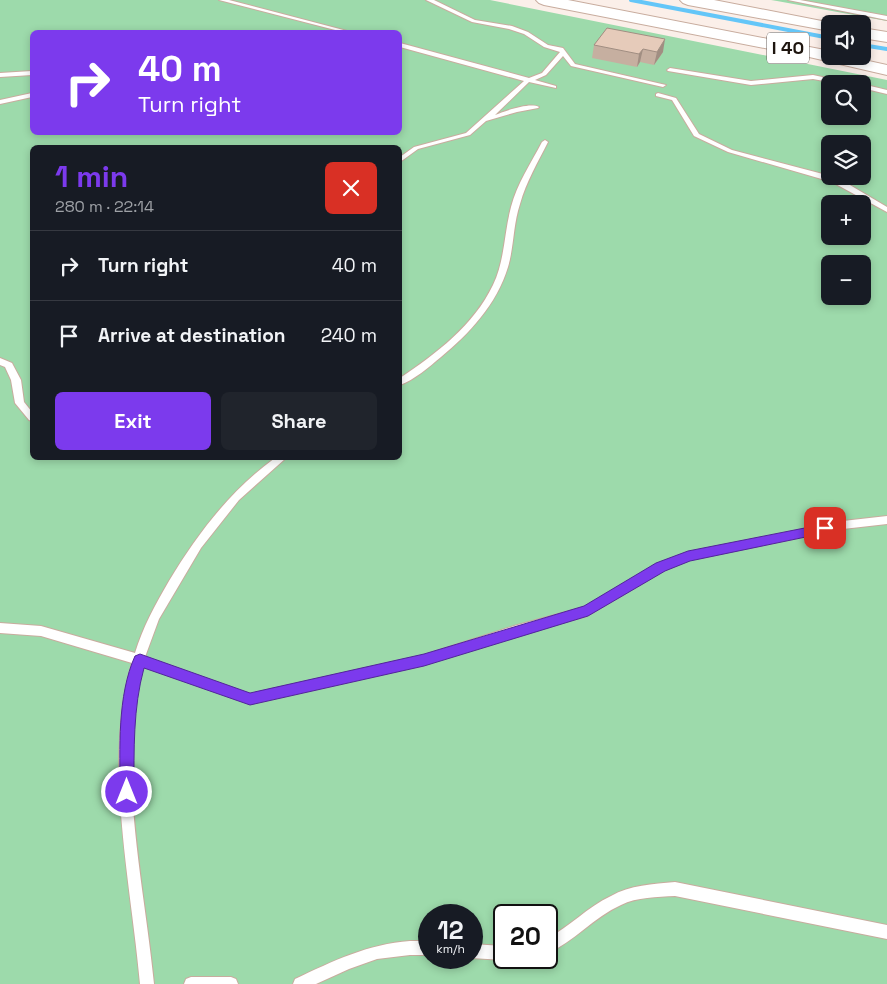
<!DOCTYPE html>
<html lang="en">
<head>
<meta charset="utf-8">
<style>
	:root { --surface:#171b24; --page:#20242c; --text:#f1f3f6; --muted:#9ea1a6; --line:#363941; --accent:#7c3aed }
	body { margin:0; font-family:"Space Grotesk",sans-serif; background:var(--page); color:var(--text); height:100vh; display:flex; flex-direction:column; font-size:19px; white-space:nowrap }
	* { box-sizing:border-box; margin:0 }
	p { font-size:16px; color:var(--muted) }
	.icon { flex:none; width:28px; height:28px; fill:none; stroke:currentColor; stroke-width:2; stroke-linecap:round; stroke-linejoin:round }
	.map { position:relative; flex:1; overflow:hidden }
	.panel { position:absolute; left:30px; top:145px; width:372px; height:315px; display:flex; flex-direction:column; background:var(--surface); border-radius:8px; box-shadow:0 2px 8px #0003 }
	.panel>* { flex:none }
	.banner { position:absolute; left:30px; top:30px; width:372px; height:105px; border-radius:8px; box-shadow:0 2px 8px #0003; background:#7c3aed; color:#fff; overflow:hidden }
	.buttons { position:absolute; left:821px; top:15px; display:grid; gap:10px }
	.buttons a { display:grid; place-items:center; width:50px; height:50px; border-radius:8px; background:var(--surface); box-shadow:0 2px 8px #0003; font-size:25px }
	.speed { position:absolute; left:418px; top:904px; display:flex; gap:10px; font-size:25px; font-weight:700; text-align:center }
	.speed>* { display:grid; place-content:center; width:65px; height:65px; border-radius:50%; background:var(--surface); box-shadow:0 2px 8px #0003; line-height:1 }
	.speed small { font-size:12px; font-weight:400 }
	.speed .limit { border:2px solid #111; border-radius:8px; background:#fff; color:#111 }
	.pin { position:absolute; display:grid; place-items:center; width:42px; height:42px; color:#fff; margin:-21px; border-radius:10px; box-shadow:0 2px 8px #0006 }
	.me { position:absolute; width:55px; margin:-28px; rotate:0deg; stroke-linejoin:round; filter:drop-shadow(0 0 4px #0008) }
	.turn { display:flex; align-items:center; gap:18px; height:105px; padding:0 25px; font-size:22px }
	.turn .icon { width:65px; height:65px; stroke-width:2.5 }
	.turn b { display:block; font-size:35px; line-height:42px }
	.round { display:grid; place-items:center; flex:none; width:52px; height:52px; border-radius:8px; background:var(--page) }
	.headline { display:flex; align-items:center; justify-content:space-between; height:85px; padding:0 25px }
	h1 { font-size:30px; font-weight:800; line-height:38px; color:var(--accent) }
	.button { display:flex; gap:10px; margin-top:auto; padding:10px 25px }
	.button a { flex:1; height:58px; border-radius:8px; background:var(--accent); color:#fff; font-size:20px; font-weight:800; line-height:58px; text-align:center }
	.button a+a { background:var(--page); color:var(--text) }
	ul { padding:0; list-style:none }
	li { display:flex; align-items:center; gap:15px; height:70px; padding:0 25px; border-top:1px solid var(--line) }
	li div { flex:1 }
	li b { display:block; font-size:19px }
	li em { font-style:normal }
	.map>svg:first-child { display:block }
	.green { fill:#9ddaab; fill-rule:evenodd }
	.lines { fill:none; stroke-linecap:round; stroke-linejoin:round }
	.stream { stroke:#64c6f8; stroke-width:4 }
	.lane-casing { stroke:#c8ac9e; stroke-width:2 }
	.highway-casing { stroke:#c8ac9e; stroke-width:2 }
	.lane { fill:#fff; fill-rule:evenodd }
	.highway { fill:#fff; fill-rule:evenodd }
	.wall { fill:#c6afa0 }
	.shaded-wall { fill:#a18e82 }
	.building { fill:#e6cbba; stroke:#a18e82 }
	.route { fill:#7c3aed; stroke:#51269a }
	.labels { text-anchor:middle; stroke-width:4; stroke-linejoin:round; paint-order:stroke }
	.shield { fill:#fff; stroke:#625b57; stroke-width:1 }
	.shield-label { font-size:18px; font-weight:bold; fill:#1e150f }
</style>
</head>
<body>
<div class="map">
<svg width="887" height="984" viewBox="0 0 887 984">
	<rect width="100%" height="100%" fill="#fbefe9"/>
	<g class="green">
		<path d="M 0,0 L 490,0 L 887,80 L 887,984 L 0,984 ZM 32,32 L 400,32 L 400,132 L 32,132 ZM 830,84 L 862,84 L 862,116 L 830,116 ZM 830,144 L 862,144 L 862,176 L 830,176 ZM 32,148 L 400,148 L 400,458 L 32,458 ZM 830,204 L 862,204 L 862,236 L 830,236 ZM 830,264 L 862,264 L 862,296 L 830,296 ZM 429,915 L 471,915 L 471,958 L 429,958 ZM 504,915 L 546,915 L 546,958 L 504,958 Z"/>
		<path d="M 771,0 L 887,0 L 887,21 L 777,1 Z"/>
	</g>
	<g class="lines">
		<g class="stream">
			<path d="M 631,0 L 830,38"/>
			<path d="M 862,45 L 887,49"/>
		</g>
		<g class="lane-casing">
			<g id="lane">
				<path d="M 219,0 L 229,0 L 351,32 L 343,32 Z"/>
				<path d="M 426,0 L 434,0 L 475,20 L 512,26 L 528,32 L 548,45 L 563,48 L 575,64 L 666,85 L 663,87 L 571,66 L 563,56 L 546,75 L 535,80 L 556,86 L 556,88 L 529,82 L 495,115 C 505,111 530,102 539,107 L 538,108 L 517,112 L 486,121 L 470,135 L 418,149 L 400,162 L 400,157 L 414,147 L 466,133 L 524,81 L 400,47 L 400,43 L 529,78 L 542,73 L 560,52 L 544,47 L 524,34 L 509,29 L 472,22 Z"/>
				<path d="M 788,0 L 800,0 L 887,16 L 887,20 Z"/>
				<path d="M 670,68 L 751,81 L 813,75 L 855,84 L 840,84 L 813,79 L 751,85 L 668,71 L 667,70 Z"/>
				<path d="M 32,71 L 32,75 L 0,77 L 0,73 Z"/>
				<path d="M 862,84 L 887,90 L 887,94 L 862,88 Z"/>
				<path d="M 32,93 L 32,97 L 0,104 L 0,100 Z"/>
				<path d="M 658,93 L 676,98 L 699,134 L 732,150 L 838,178 L 887,207 L 887,212 L 832,182 L 728,152 L 694,136 L 672,100 L 656,96 L 656,94 Z"/>
				<path d="M 545,140 L 548,142 C 538,162 526,182 520,204 C 513,225 514,247 508,267 C 497,304 469,334 441,357 C 429,367 414,380 400,385 L 400,378 C 436,354 474,325 493,285 C 505,260 504,233 511,207 C 517,184 531,163 542,142 Z"/>
				<path d="M 0,358 L 12,363 L 13,365 L 21,380 L 24,402 L 32,412 L 32,421 L 29,420 L 15,403 L 11,380 L 5,367 L 0,365 Z"/>
				<path d="M 275,458 L 286,458 L 239,500 L 201,548 L 159,619 L 145,657 L 250,694 L 424,655 L 514,626 L 584,607 L 657,564 L 688,552 L 843,521 L 887,516 L 887,524 L 843,529 L 689,560 L 665,570 L 587,616 L 514,636 L 424,665 L 250,704 L 142,666 C 116,768 144,881 154,984 L 140,984 C 131,881 103,764 132,663 L 41,636 L 0,633 L 0,623 L 41,626 L 135,653 C 143,627 155,605 169,581 C 198,533 230,491 275,458 Z"/>
				<path d="M 675,882 L 887,925 L 887,939 L 675,896 C 657,897 637,897 621,905 C 594,917 574,942 546,954 L 546,939 C 570,927 587,907 611,896 C 630,885 653,884 675,882 Z"/>
				<path d="M 410,941 L 429,941 L 429,955 L 410,955 L 377,959 L 349,969 L 316,984 L 293,984 L 295,979 C 333,961 368,944 410,941 Z"/>
				<path d="M 471,944 L 504,946 L 504,958 L 509,958 L 504,960 L 471,958 L 470,958 L 471,958 Z"/>
				<path d="M 191,977 L 231,977 L 236,979 L 238,984 L 184,984 L 186,979 Z"/>
			</g>
		</g>
		<g class="highway-casing">
			<g id="highway">
				<path d="M 536,0 L 568,0 L 830,51 L 830,56 L 846,56 L 887,65 L 887,75 L 805,56 L 544,5 L 539,3 Z"/>
				<path d="M 680,0 L 714,0 L 837,24 L 830,24 L 830,31 L 688,5 L 683,3 Z"/>
				<path d="M 862,28 L 887,32 L 887,42 L 862,38 Z"/>
			</g>
		</g>
		<use href="#lane" class="lane"/>
		<use href="#highway" class="highway"/>
	</g>
	<path class="wall" d="M 607,28 L 663,52 L 654,65 L 640,62 L 637,67 L 592,58 L 594,45 Z"/>
	<g class="shaded-wall">
		<path d="M 665,39 L 663,52 L 654,65 L 657,52 Z"/>
		<path d="M 643,49 L 640,62 L 637,67 L 639,54 Z"/>
	</g>
	<path class="building" d="M 607,28 L 665,39 L 657,52 L 643,49 L 639,54 L 594,45 Z"/>
	<path class="route" d="M 825,524 L 829,525 L 831,528 L 829,532 L 825,533 L 690,561 L 665,571 L 588,616 L 424,666 L 250,705 L 144,668 C 133,708 134,750 134,792 L 132,797 L 127,799 L 122,797 L 120,792 C 120,749 117,696 135,656 L 140,654 L 250,693 L 424,654 L 584,606 L 656,563 L 688,551 Z"/>
	<g class="labels">
		<rect class="shield" x="767" y="32.5" width="42" height="31" rx="4"/>
		<g class="shield-label">
			<text x="788" y="54">I 40</text>
		</g>
	</g>
</svg>
<div class="buttons">
<a><svg class="icon" aria-label="sound" viewBox="0 0 24 24"><path d="M4 9h4l5-4v14l-5-4H4zM17 9q2 3 0 6"/></svg></a>
<a><svg class="icon" aria-label="search" viewBox="0 0 24 24"><circle cx="10" cy="10" r="6"/><path d="M15 15l6 6"/></svg></a>
<a><svg class="icon" aria-label="layers" viewBox="0 0 24 24"><path d="M12 4l9 5-9 5-9-5zM3 14l9 5 9-5"/></svg></a>
<a>+</a>
<a>−</a>
</div>
<div class="speed"><div>12<small>km/h</small></div><div class="limit">20</div></div>
<div class="pin" style="left:825px;top:528px;background:#d93025"><svg class="icon" aria-label="arrive" viewBox="0 0 24 24"><path d="M6 21V4h12l-3 4 3 4H6"/></svg></div>
<svg class="me" style="left:127px;top:792px" viewBox="-20 -20 40 40"><circle r="17" fill="#7c3aed" stroke="#fff" stroke-width="3"/><path d="M0-11L8 9 0 5-8 9z" fill="#fff"/></svg>
<div class="banner">
<div class="turn"><svg class="icon" aria-label="right" viewBox="0 0 24 24"><path d="M7 20v-9h11M14 6l5 5-5 5"/></svg><div><b>40 m</b>Turn right</div></div>
</div>
<section class="panel">
<div class="headline"><div><h1>1 min</h1><p>280 m · 22:14</p></div><a class="round" style="background:#d93025;color:#fff"><svg class="icon" aria-label="close" viewBox="0 0 24 24"><path d="M6 6l12 12M18 6L6 18"/></svg></a></div>
<ul>
<li><svg class="icon" aria-label="right" viewBox="0 0 24 24"><path d="M7 20v-9h11M14 6l5 5-5 5"/></svg><div><b>Turn right</b></div><em>40 m</em></li>
<li><svg class="icon" aria-label="arrive" viewBox="0 0 24 24"><path d="M6 21V4h12l-3 4 3 4H6"/></svg><div><b>Arrive at destination</b></div><em>240 m</em></li>
</ul>
<div class="button"><a>Exit</a><a>Share</a></div>
</section>
</div>
</body>
</html>
